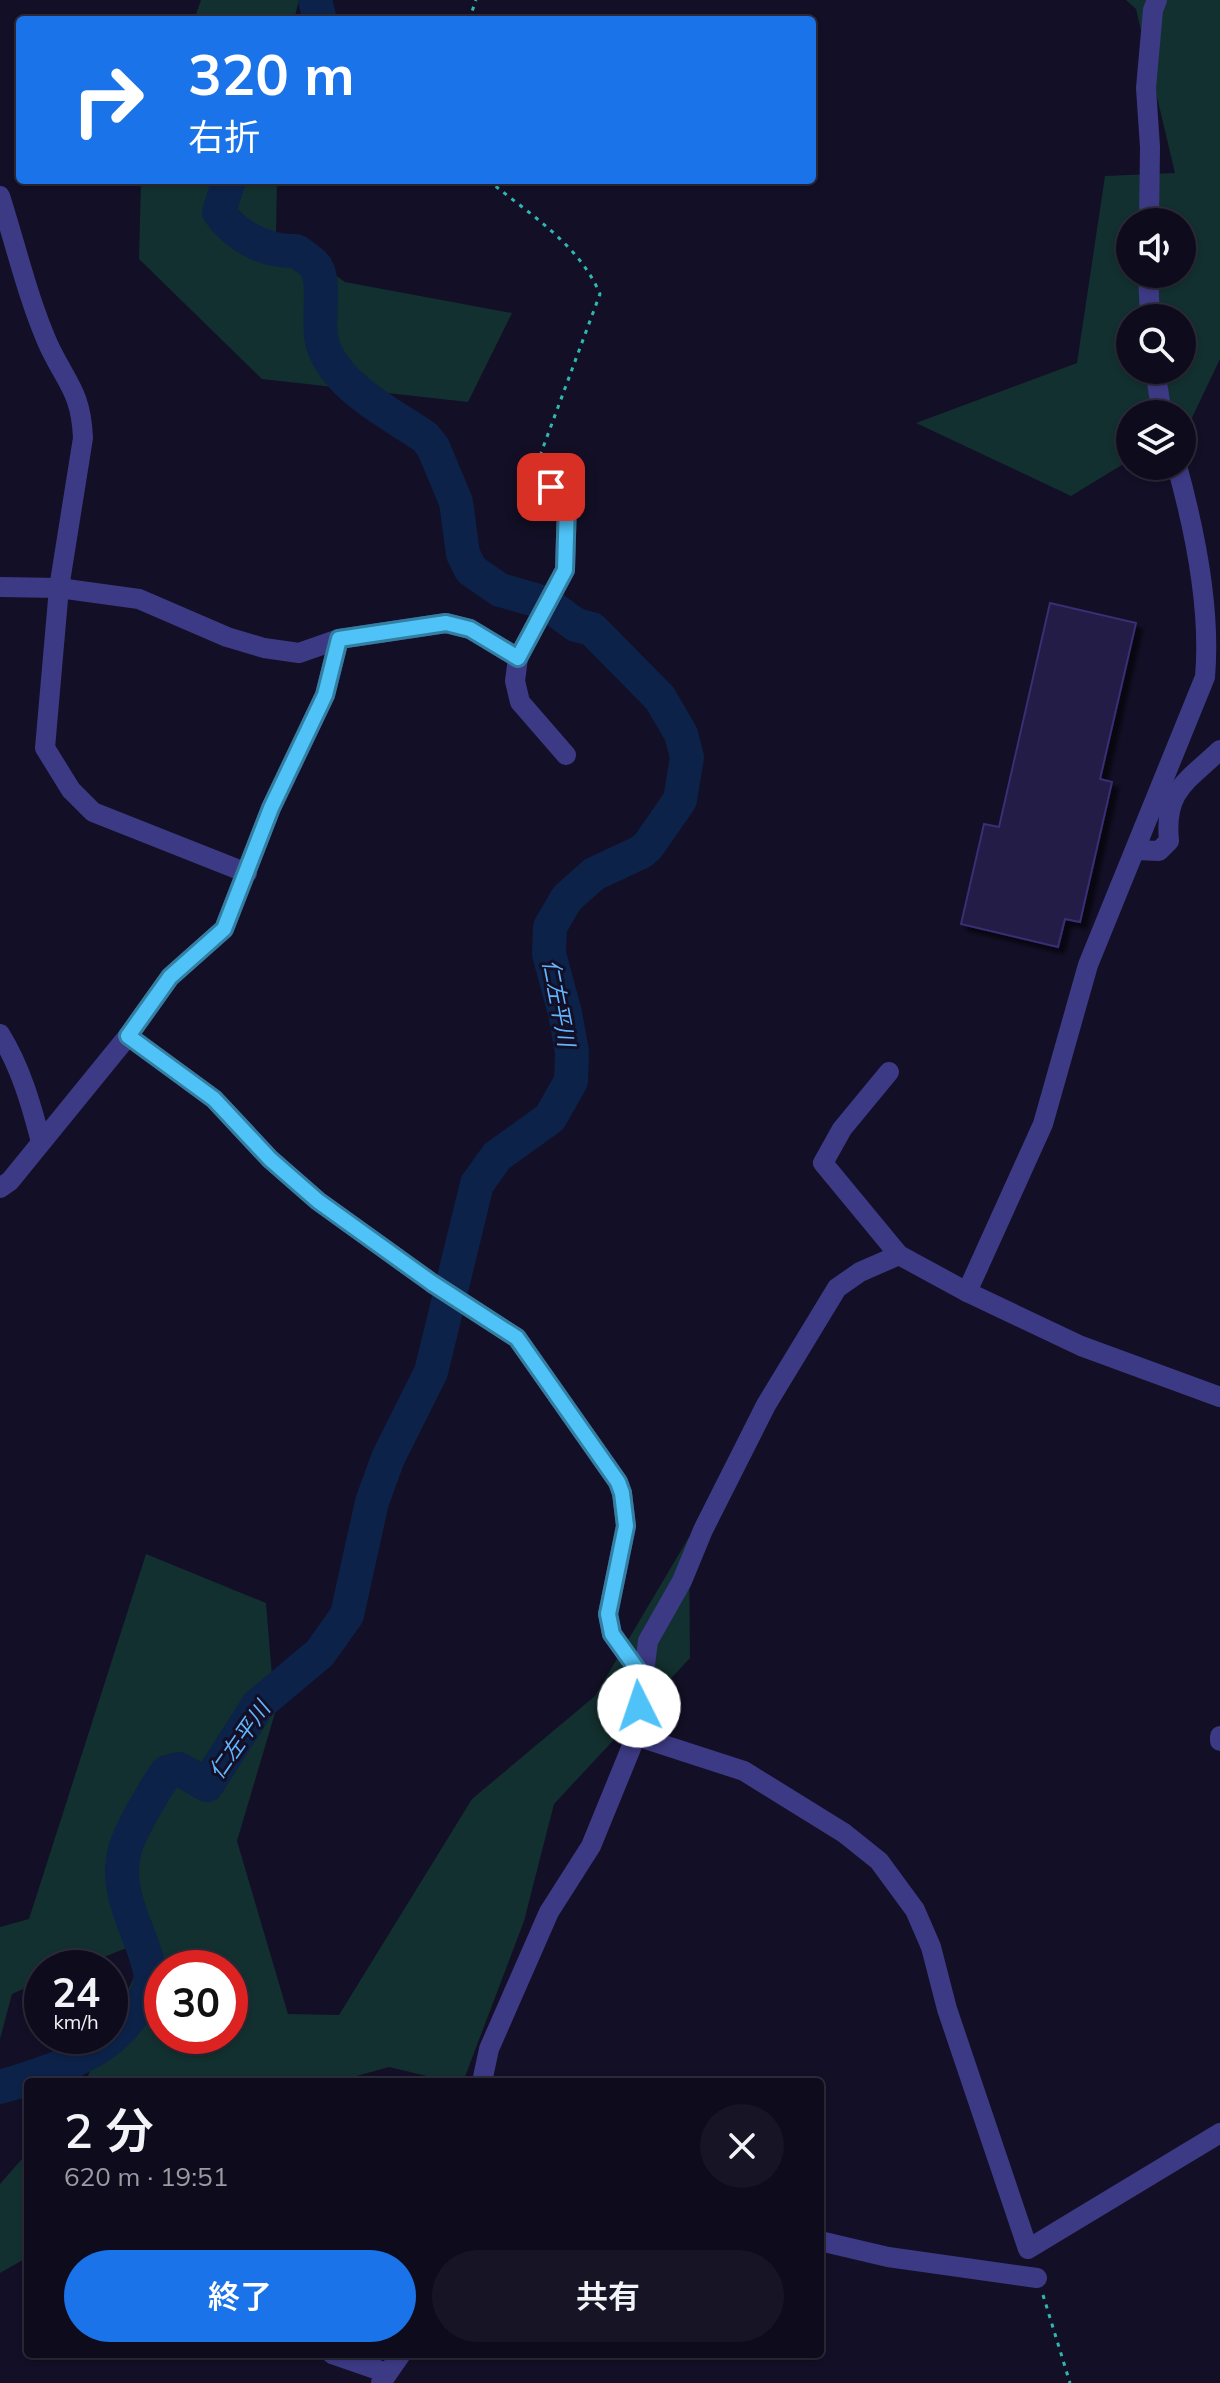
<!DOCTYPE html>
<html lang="ja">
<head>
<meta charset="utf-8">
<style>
	:root { --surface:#0e0b1c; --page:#171425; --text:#f1f3f6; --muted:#9b9ba3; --line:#2e2b3b; --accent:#1a73e8 }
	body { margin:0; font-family:Mulish,"Noto Sans JP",sans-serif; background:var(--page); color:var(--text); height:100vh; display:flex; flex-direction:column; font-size:30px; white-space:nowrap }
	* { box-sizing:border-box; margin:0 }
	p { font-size:26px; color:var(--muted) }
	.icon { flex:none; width:44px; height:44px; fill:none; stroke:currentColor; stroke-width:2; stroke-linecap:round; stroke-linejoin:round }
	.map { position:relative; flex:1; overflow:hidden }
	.sheet { position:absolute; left:24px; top:2078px; width:800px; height:280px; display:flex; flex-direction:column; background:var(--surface); border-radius:8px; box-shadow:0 2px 6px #0004,0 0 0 2px var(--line) }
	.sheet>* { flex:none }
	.hud { position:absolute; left:16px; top:16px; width:800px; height:168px; border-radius:8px; box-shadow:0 2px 6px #0004,0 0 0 2px var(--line); background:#1a73e8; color:#fff; overflow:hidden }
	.fabs { position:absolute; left:1116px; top:208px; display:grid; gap:16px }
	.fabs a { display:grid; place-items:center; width:80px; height:80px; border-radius:50%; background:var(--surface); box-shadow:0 2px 6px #0004,0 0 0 2px var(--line); font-size:40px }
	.speed { position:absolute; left:24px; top:1950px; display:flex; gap:16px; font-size:40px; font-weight:700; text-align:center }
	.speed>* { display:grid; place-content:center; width:104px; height:104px; border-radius:50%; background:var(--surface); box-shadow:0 2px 6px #0004,0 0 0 2px var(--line); line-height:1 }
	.speed small { font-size:20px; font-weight:400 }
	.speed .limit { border:12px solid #d22; background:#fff; color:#111 }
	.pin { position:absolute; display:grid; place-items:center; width:68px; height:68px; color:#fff; margin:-34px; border-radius:16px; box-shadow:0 4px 12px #0006 }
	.me { position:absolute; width:88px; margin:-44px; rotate:356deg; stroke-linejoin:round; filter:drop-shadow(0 0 6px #0008) }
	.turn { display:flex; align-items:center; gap:28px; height:168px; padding:0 40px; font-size:36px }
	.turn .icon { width:104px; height:104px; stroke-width:2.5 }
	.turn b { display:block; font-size:56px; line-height:68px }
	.round { display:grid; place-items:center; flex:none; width:84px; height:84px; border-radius:42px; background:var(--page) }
	.headline { display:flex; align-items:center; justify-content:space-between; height:136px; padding:0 40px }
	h1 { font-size:48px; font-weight:600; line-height:60px }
	.action { display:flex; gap:16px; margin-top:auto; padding:16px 40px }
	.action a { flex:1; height:92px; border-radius:48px; background:var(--accent); color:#fff; font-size:32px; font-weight:600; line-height:92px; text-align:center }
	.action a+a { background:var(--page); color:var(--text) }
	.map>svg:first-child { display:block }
	.green { fill:#12302f; fill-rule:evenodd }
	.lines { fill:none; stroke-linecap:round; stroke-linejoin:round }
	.river { stroke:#0c2248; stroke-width:34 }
	.building { fill:#241b47; stroke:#3b2d73; stroke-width:2; filter:url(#shadow) }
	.path { stroke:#2fb8b0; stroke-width:3; stroke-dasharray:4 6; stroke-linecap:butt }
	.minor { stroke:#3d3a85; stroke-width:20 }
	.route-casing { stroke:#337fa1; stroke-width:20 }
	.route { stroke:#4fc3f7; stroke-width:14 }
	.labels { text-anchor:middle; stroke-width:6; stroke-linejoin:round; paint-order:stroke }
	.water-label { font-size:22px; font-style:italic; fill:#62b6ff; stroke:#130f26 }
</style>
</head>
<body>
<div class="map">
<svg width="1220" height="2383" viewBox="0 0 1220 2383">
	<defs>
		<filter id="shadow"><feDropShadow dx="6" dy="6" stdDeviation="2" flood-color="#0009"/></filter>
	</defs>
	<rect width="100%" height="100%" fill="#130f26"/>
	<g class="green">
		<path d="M 201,0 L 299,0 L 294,20 L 194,20 Z"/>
		<path d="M 1126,0 L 1220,0 L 1220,359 L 1189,424 L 1182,429 L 1182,414 L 1130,414 L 1130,460 L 1071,496 L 916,423 L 1077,363 L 1105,176 L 1175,173 L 1136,9 ZM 1130,222 L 1182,222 L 1182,274 L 1130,274 ZM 1130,318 L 1182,318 L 1182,370 L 1130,370 Z"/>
		<path d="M 141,180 L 277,180 L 276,234 L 345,282 L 512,313 L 468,402 L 262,379 L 139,259 Z"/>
		<path d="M 689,1537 L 690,1658 L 554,1804 L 524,1921 L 463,2082 L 452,2082 L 389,2067 L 335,2082 L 85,2082 L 107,2036 L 110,2036 L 110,2029 L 152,1938 L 76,1968 L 42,1968 L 42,1981 L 12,1994 L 0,2039 L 0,1927 L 29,1919 L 146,1554 L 266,1603 L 275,1713 L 237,1841 L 288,2014 L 339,2015 L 472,1799 L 595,1696 ZM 162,1968 L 230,1968 L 230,2036 L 162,2036 Z"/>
		<path d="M 28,2152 L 28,2257 L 0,2273 L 0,2184 Z"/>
	</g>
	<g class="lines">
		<g class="river">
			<path d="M 315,0 L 320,20"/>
			<path d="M 0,2087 C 43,2074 101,2057 128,2020 C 139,2005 154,1993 150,1972 C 143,1934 114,1896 124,1853 C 129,1832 154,1790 167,1772 L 179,1769 L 207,1785 L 258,1705 L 320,1653 L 347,1615 L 372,1502 L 388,1458 L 431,1372 L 477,1184 L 497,1156 L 550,1118 L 571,1081 L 572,1052 L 565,1013 L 549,954 L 550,927 L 567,898 L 594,874 L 641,852 L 648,846 L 680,800 L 687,757 L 681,734 L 660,698 L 592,629 L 576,625 L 546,603 L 500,590 L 471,570 L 463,554 L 456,502 L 433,447 L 425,437 C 391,414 344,391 326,353 C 313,327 328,287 316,267 C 312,261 302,255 296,251 C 266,252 236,237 219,212 L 229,180"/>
		</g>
	</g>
	<path class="building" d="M 1050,603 L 1136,623 L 1100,779 L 1112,782 L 1080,922 L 1065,919 L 1058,947 L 961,924 L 984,824 L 999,827 Z"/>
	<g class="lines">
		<g class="path">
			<path d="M 469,20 L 476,0"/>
			<path d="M 488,180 C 529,214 579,244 600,294 L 541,453"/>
			<path d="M 1043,2295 L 1070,2383"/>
		</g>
		<g class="minor">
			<path d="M 0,196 C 16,246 28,299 49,346 C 67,384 81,392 83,438 L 59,588 L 45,748 L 71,790 L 93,812 L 247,873"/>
			<path d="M 1149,222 L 1150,147 L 1146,88 L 1153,10 L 1157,0"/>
			<path d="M 1148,274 L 1150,318"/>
			<path d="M 1155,370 L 1162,414"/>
			<path d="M 0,587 L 59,588 L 139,599 L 227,637 L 264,648 L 299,653 L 339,639 L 446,623 L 470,629 L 518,658 L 565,570 L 567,503 L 536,472"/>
			<path d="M 518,658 L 515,681 L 520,702 L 566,755"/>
			<path d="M 1136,850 L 1159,851 L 1169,841 C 1164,791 1186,782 1220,750"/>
			<path d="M 0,1034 C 21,1068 31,1104 41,1142"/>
			<path d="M 128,1036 L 214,1099 L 270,1159 L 318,1201 L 432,1283 L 517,1338 L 618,1482 L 622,1493 L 626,1526 L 608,1614 L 612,1634 L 642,1676"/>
			<path d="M 889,1072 L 842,1129 L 823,1163 L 899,1255 L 967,1292 L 1081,1346 L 1220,1397"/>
			<path d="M 0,1188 L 10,1181 L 128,1036 L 170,977 L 224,929 L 271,808 L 325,695 L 339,639"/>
			<path d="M 967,1292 L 1043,1124 L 1088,965 L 1205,677 C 1211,609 1195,531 1177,466"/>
			<path d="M 636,1736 L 744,1771 L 844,1833 L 879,1861 L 915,1910 L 931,1947 L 947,2009 L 1028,2249 L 1220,2133"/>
			<path d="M 1220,1736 L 1220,1741"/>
			<path d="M 482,2082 L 489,2049 L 549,1912 L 591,1846 L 636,1736 L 648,1641 L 682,1581 L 703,1530 L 766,1405 L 837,1288 L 860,1272 L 899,1255"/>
			<path d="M 820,2241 L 888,2257 L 1037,2278"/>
			<path d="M 332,2354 L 387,2373"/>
			<path d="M 381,2383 L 401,2354"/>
		</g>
	</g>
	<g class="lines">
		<g class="route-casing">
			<path id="route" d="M 551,487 L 567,503 L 565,570 L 518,658 L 470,629 L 446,623 L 339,639 L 325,695 L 271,808 L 224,929 L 170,977 L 128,1036 L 214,1099 L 270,1159 L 318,1201 L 432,1283 L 517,1338 L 618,1482 L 622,1493 L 626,1526 L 608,1614 L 612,1634 L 642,1676 L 639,1706"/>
		</g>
		<use href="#route" class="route"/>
	</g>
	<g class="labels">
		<g class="water-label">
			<text transform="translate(559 1003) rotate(79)" y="8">仁左平川</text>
			<text transform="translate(239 1740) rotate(-55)" y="8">仁左平川</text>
		</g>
	</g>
</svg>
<div class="fabs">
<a><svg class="icon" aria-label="sound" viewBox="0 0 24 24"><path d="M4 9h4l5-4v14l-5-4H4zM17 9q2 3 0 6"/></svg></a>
<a><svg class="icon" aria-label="search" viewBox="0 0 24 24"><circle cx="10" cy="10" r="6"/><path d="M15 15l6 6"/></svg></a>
<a><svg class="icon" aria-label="layers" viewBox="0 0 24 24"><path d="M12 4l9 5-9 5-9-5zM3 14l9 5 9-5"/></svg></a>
</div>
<div class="speed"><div>24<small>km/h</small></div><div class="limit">30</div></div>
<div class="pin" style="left:551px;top:487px;background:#d93025"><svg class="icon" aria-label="arrive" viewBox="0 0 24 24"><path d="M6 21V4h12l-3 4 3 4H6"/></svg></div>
<svg class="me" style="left:639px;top:1706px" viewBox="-20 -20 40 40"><circle r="19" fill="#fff"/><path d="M0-13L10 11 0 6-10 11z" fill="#4fc3f7"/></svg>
<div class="hud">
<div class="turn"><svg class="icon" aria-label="right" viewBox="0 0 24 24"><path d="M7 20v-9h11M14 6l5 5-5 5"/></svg><div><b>320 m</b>右折</div></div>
</div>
<section class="sheet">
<div class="headline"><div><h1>2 分</h1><p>620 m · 19:51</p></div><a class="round"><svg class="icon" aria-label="close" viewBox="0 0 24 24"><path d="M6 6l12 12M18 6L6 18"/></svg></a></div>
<div class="action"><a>終了</a><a>共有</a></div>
</section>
</div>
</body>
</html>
